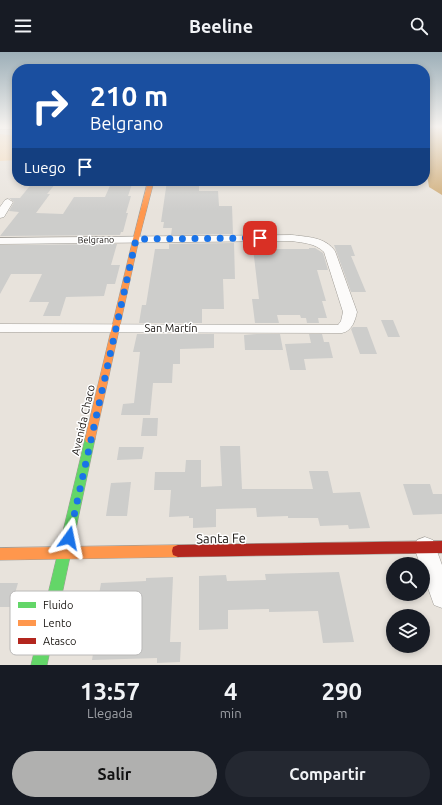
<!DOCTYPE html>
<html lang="es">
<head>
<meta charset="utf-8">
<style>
	:root { --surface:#171b24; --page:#242831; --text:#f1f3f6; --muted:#9ea1a6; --accent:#b0b0af }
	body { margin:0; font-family:Ubuntu,sans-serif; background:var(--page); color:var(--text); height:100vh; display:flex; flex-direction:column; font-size:15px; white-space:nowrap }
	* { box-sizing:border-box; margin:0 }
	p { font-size:13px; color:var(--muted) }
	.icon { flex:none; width:22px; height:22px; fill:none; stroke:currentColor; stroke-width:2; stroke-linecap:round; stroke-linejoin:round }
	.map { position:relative; height:613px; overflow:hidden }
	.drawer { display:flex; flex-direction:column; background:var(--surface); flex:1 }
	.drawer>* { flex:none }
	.hud { position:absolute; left:12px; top:12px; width:418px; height:122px; border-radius:16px; box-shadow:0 2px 6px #0003; background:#1a4fa0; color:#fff; overflow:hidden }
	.fabs { position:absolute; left:386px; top:505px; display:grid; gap:8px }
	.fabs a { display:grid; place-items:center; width:44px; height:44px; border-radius:50%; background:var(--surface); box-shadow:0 2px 6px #0003; font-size:20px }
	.pin { position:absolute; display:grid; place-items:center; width:34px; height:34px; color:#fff; margin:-17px; border-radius:8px; box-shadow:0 2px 6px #0006 }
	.me { position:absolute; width:44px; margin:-22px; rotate:12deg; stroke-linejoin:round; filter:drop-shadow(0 0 3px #0008) }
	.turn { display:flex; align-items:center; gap:14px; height:84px; padding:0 12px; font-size:18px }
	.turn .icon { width:52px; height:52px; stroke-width:2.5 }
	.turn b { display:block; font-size:28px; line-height:34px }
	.then { display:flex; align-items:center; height:38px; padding:0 12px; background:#0003; gap:8px; font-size:15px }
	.eta { display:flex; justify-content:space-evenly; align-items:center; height:68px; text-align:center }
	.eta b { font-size:24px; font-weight:700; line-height:28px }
	.button { display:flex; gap:8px; margin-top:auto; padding:8px 12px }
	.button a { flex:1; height:46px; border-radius:24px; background:var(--accent); color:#111; font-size:16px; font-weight:700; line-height:46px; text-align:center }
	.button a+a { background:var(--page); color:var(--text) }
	header { display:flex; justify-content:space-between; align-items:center; height:52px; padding:0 12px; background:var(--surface); font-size:18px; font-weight:700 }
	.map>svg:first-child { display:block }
	.green { fill:#f3d7b2 }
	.water { fill:#cda870 }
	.building { fill:#cdcdcb }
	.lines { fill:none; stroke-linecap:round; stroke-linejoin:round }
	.street-casing { stroke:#9f9c96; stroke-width:1 }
	.fast-casing { stroke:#9f9c96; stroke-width:1 }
	.slow-casing { stroke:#9f9c96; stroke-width:1 }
	.jam-casing { stroke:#9f9c96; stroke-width:1 }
	.street { fill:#fcfbfa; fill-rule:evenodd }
	.fast { fill:#63d668; fill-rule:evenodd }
	.slow { fill:#ff974d; fill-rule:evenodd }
	.jam { fill:#b3261e; fill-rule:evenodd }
	.route { stroke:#1a73e8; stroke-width:7; stroke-dasharray:0 12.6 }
	.labels { text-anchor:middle; stroke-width:3; stroke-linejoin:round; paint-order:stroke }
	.far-street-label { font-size:9px; fill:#191511; stroke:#fff }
	.street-label { font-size:11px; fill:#191511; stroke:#fff }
	.near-street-label { font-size:13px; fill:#191511; stroke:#fff }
	.key { fill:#fff; stroke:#bab9b8; stroke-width:1 }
	.key-label { font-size:11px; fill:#191511 }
</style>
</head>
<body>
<header><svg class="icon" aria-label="menu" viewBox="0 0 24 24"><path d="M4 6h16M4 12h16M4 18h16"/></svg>Beeline<svg class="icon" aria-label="search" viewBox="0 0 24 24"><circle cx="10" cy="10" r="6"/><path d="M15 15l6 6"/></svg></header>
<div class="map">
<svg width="442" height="613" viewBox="0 0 442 613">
	<rect width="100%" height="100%" fill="#e8e3dc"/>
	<path class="green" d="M 0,82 L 17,84 L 17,108 L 0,109 Z"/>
	<path class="water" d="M 425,74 L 442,74 L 442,143 L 429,135 L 427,122 L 425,121 Z"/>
	<g class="building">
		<path d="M 112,129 L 133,129 L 128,144 L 131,144 L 126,161 L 128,161 L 123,180 L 121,180 L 120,183 L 0,184 L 19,160 L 9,159 L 14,150 L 9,146 L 20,146 L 33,130 L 56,131 L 47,142 L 50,142 L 36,161 L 63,162 L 74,145 L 105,145 Z"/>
		<path d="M 167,129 L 183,129 L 182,133 L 199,134 L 199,139 L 218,139 L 219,154 L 232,154 L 233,182 L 171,183 L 172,176 L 163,176 L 164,170 L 161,170 Z"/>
		<path d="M 234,191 L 235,227 L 223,227 L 224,257 L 202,257 L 202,271 L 139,271 L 142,253 L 146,253 L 155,197 L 169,197 L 169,192 Z"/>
		<path d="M 117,192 L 111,213 L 120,213 L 115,232 L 107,232 L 104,244 L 66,245 L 60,264 L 43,264 L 49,250 L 29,250 L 42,222 L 11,222 L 0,242 L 0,193 Z"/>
		<path d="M 334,193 L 351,193 L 355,204 L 351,204 L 366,240 L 351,240 Z"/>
		<path d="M 253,196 L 268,196 L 268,197 L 309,197 L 309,196 L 315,196 L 323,201 L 328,218 L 317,218 L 326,249 L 322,249 L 327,266 L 318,266 L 319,271 L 307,271 L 306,266 L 301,266 L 300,263 L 277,263 L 279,271 L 255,271 L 252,247 L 259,247 Z"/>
		<path d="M 381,268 L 393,268 L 400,285 L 388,285 Z"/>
		<path d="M 353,275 L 367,275 L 377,302 L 360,302 L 351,277 Z"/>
		<path d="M 137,282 L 214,282 L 214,296 L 180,297 L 180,312 L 173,312 L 172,331 L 153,331 L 150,363 L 121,363 L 123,352 L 134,351 L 140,300 L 133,300 Z"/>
		<path d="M 256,282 L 280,282 L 283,298 L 245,298 L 244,283 Z"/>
		<path d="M 309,282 L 322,282 L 324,290 L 329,290 L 333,306 L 304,307 L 306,318 L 290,318 L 285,292 L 311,291 Z"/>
		<path d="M 143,366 L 158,366 L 157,384 L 141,384 Z"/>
		<path d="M 220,394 L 240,394 L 242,437 L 313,437 L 309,419 L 328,419 L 333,441 L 360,440 L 370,476 L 349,477 L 348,473 L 320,474 L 318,466 L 288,466 L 288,464 L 257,465 L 256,456 L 216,457 L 216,475 L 193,476 L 193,466 L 189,466 L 189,464 L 169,465 L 171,438 L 154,438 L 155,420 L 185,420 L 186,408 L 201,408 L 201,435 L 222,434 Z"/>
		<path d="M 119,395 L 144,395 L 142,407 L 117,408 Z"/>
		<path d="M 131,430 L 127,464 L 106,464 L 111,431 Z"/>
		<path d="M 403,432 L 430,432 L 433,442 L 442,442 L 442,462 L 413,463 Z"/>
		<path d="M 339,520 L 354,590 L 323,591 L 318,559 L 269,560 L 269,557 L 228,558 L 228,577 L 199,578 L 199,524 L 226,523 L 227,529 L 266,528 L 265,522 Z"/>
		<path d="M 173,525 L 170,590 L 181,590 L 180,610 L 157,611 L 157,606 L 92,608 L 97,577 L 87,578 L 89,567 L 95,566 L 101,531 L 146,529 L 146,526 Z"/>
		<path d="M 0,531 L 18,531 L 11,555 L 0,555 Z"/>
	</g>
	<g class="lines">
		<g class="street-casing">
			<g id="street">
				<rect x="0" y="74" width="17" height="3"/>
				<path d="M 8,147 L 13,150 L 4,165 L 0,166 L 0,155 L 5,148 Z"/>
				<path d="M 292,183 C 308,185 325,185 335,199 L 357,260 C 355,269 352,279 342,281 L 0,280 L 0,272 L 338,273 L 341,269 L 343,260 L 324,200 C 315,191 303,191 292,189 L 0,192 L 0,186 Z"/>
				<path d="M 425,485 L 433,488 L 442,513 L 442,556 L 434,553 L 423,522 L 423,512 L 420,512 L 414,495 L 417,488 Z"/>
			</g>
		</g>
		<g class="fast-casing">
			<path id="fast" d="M 90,383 L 94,384 L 95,387 L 47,613 L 31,613 L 85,387 L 86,384 Z"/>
		</g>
		<g class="slow-casing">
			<g id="slow">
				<path d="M 148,129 L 154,129 L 139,187 L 95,387 L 94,390 L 90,391 L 86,390 L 85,387 L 133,187 Z"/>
				<path d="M 178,493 L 183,495 L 184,499 L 183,503 L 178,505 L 0,508 L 0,496 Z"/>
			</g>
		</g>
		<g class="jam-casing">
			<path id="jam" d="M 442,489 L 442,501 L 178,505 L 173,503 L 172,499 L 173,495 L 178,493 Z"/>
		</g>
		<use href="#street" class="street"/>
		<use href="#fast" class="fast"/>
		<use href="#slow" class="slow"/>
		<use href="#jam" class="jam"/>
	</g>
	<linearGradient id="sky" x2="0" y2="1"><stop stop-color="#9dafb8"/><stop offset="0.47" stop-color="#f5f2ef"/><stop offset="1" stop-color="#f5f2ef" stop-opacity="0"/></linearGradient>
	<rect width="442" height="159" fill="url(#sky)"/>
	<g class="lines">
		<path class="route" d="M 69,486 L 136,187 L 260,186"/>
	</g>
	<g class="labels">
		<g class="far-street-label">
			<text transform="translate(96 188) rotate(-1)" y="3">Belgrano</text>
		</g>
		<g class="street-label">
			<text x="171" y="280">San Martín</text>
			<text transform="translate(83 368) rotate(-77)" y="4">Avenida Chaco</text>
		</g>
		<g class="near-street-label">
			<text transform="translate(221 486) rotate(-1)" y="5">Santa Fe</text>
		</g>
	</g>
	<rect x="10" y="539" width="132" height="64" rx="6" class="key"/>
	<rect x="18" y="550" width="18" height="6" fill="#63d668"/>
	<rect x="18" y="568" width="18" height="6" fill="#ff974d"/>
	<rect x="18" y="586" width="18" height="6" fill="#b3261e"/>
	<g class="key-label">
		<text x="43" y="557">Fluido</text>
		<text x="43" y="575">Lento</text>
		<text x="43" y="593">Atasco</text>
	</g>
</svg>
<div class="fabs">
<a><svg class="icon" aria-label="search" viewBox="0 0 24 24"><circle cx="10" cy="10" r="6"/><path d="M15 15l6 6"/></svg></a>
<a><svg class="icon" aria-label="layers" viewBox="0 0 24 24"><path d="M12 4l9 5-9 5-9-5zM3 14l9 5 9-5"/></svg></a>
</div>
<div class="pin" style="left:260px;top:186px;background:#d93025"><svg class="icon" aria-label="arrive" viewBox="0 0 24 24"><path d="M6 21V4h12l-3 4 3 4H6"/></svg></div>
<svg class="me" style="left:69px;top:486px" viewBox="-20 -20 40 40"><path d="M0-17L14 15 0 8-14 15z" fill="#1a73e8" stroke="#fff" stroke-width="4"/></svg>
<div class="hud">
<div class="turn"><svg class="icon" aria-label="right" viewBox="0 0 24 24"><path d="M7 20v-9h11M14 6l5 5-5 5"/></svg><div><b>210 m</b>Belgrano</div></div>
<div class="then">Luego<svg class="icon" aria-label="arrive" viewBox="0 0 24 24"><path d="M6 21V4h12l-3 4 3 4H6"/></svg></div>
</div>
</div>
<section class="drawer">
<div class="eta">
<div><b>13:57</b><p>Llegada</p></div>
<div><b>4</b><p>min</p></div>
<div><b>290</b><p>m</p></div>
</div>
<div class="button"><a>Salir</a><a>Compartir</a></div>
</section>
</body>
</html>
